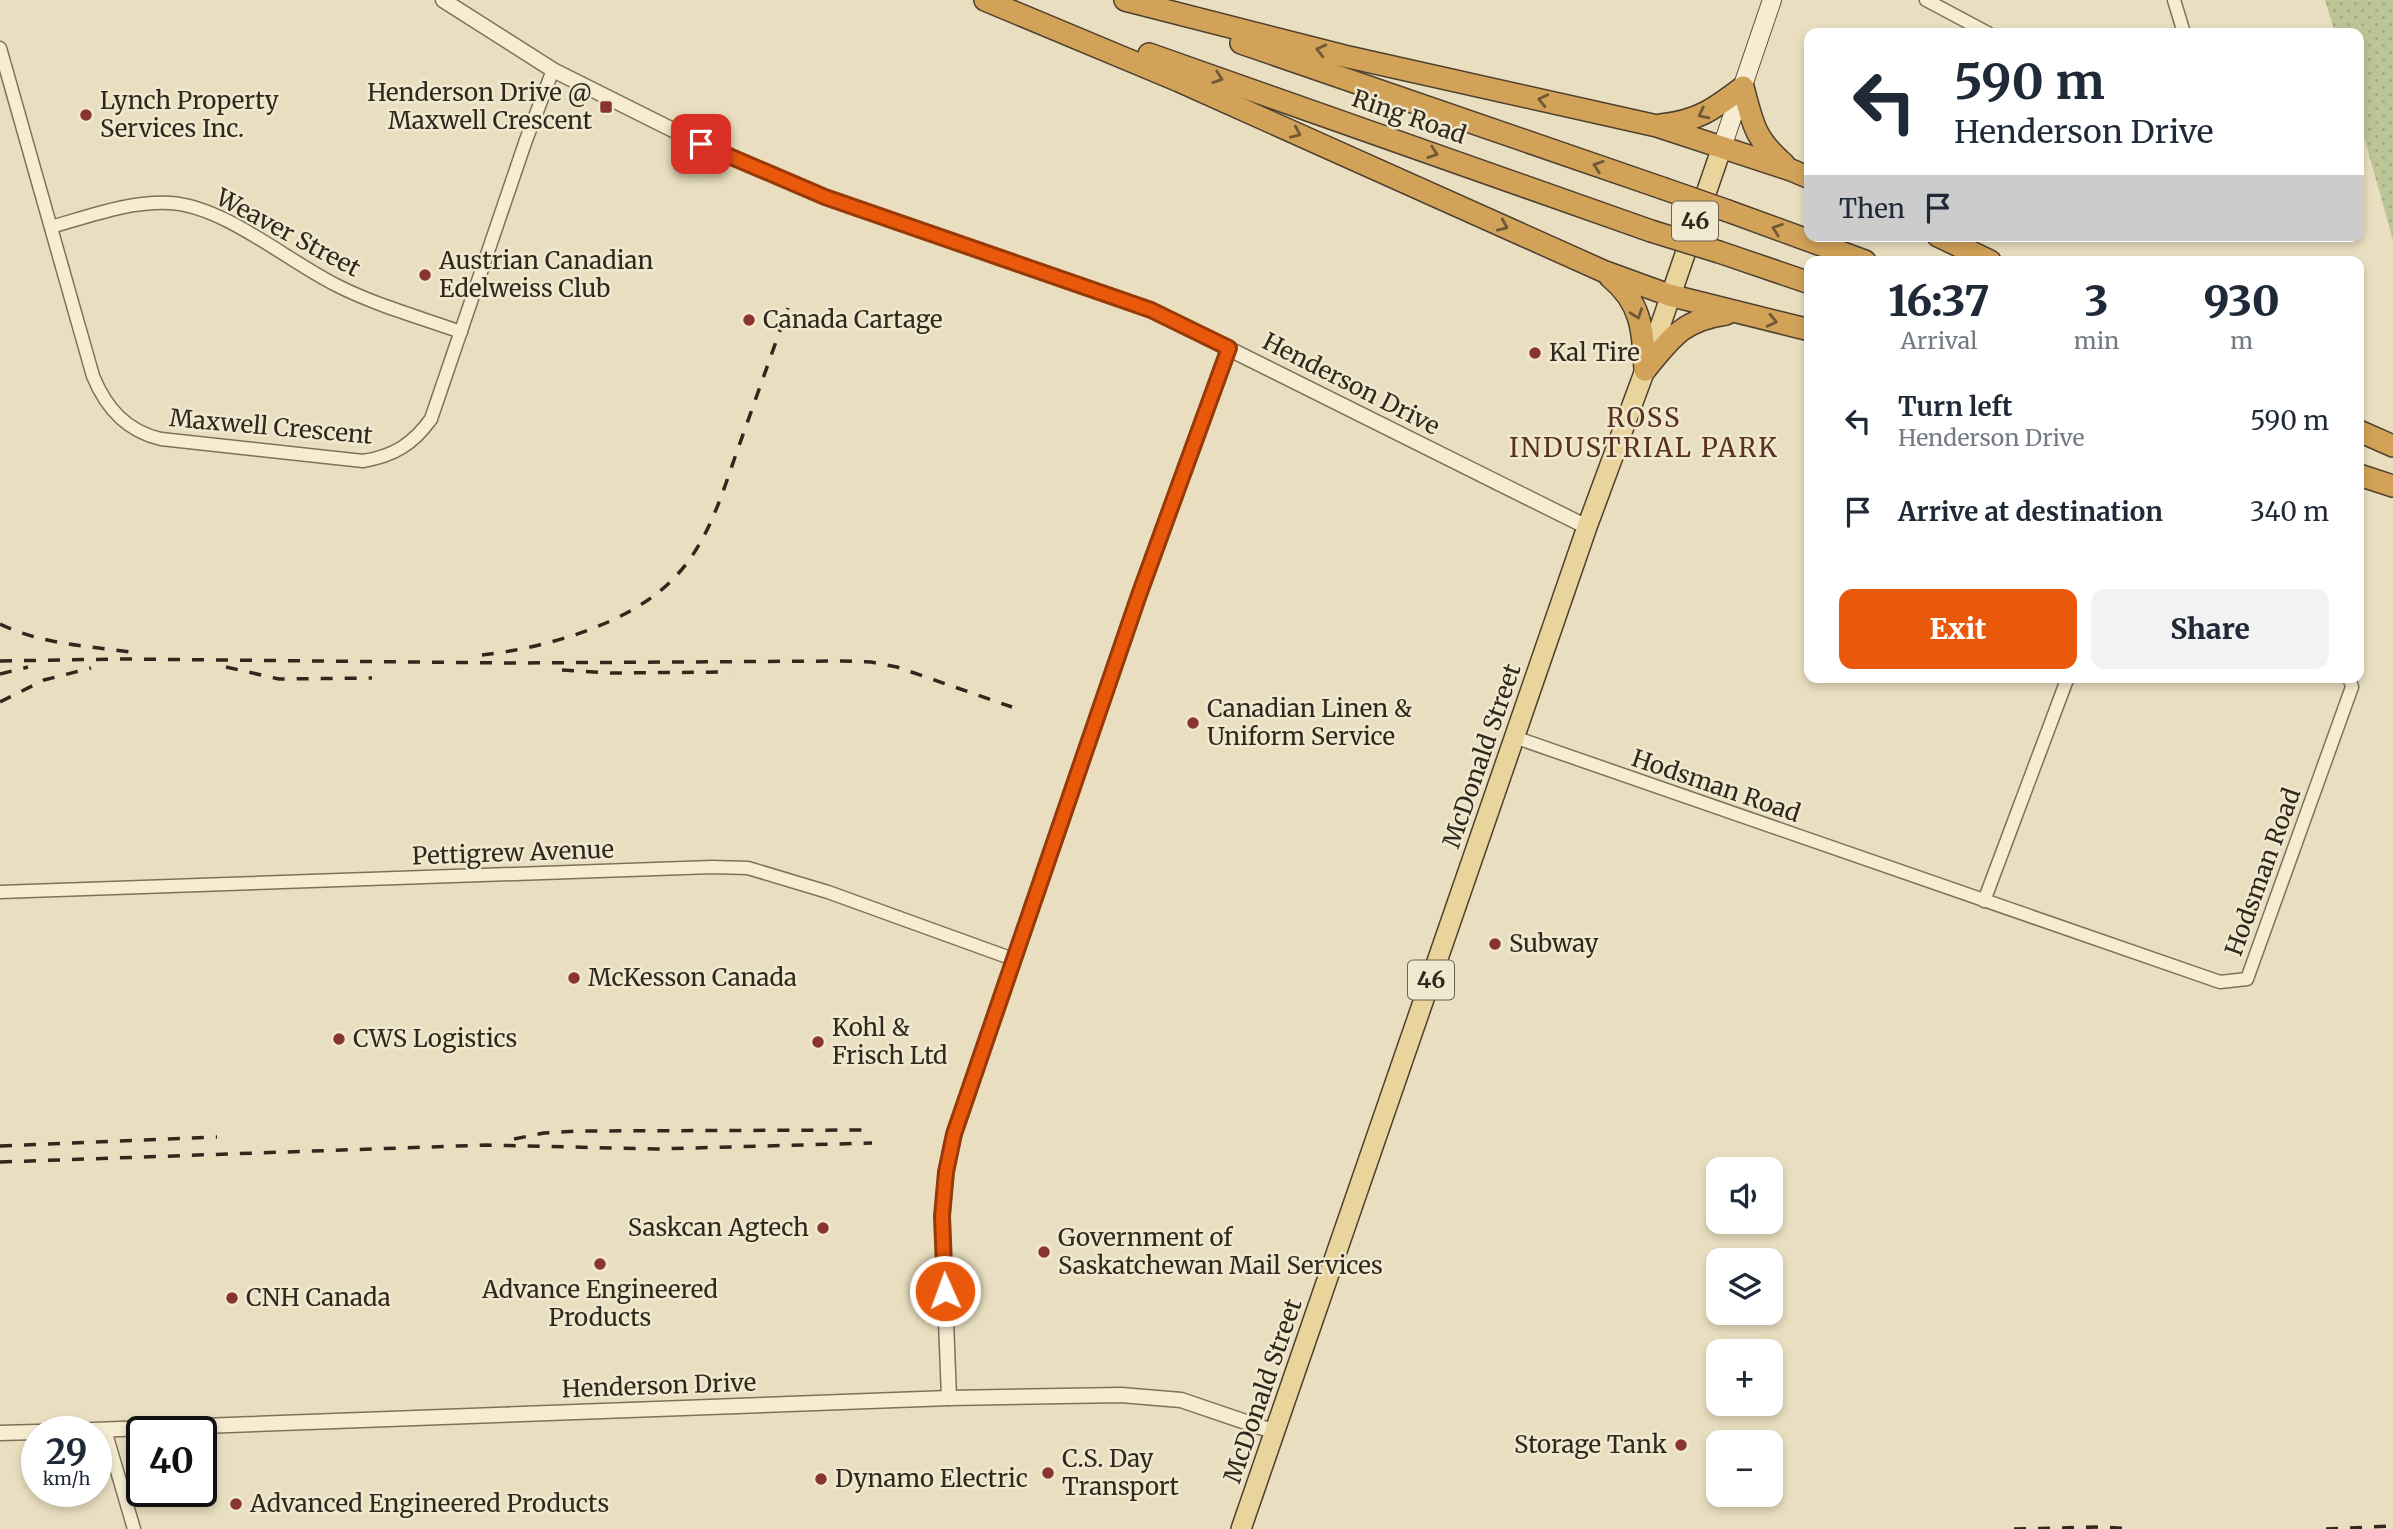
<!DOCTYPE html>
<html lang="en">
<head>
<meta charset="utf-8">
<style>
	:root { --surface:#fff; --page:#f2f2f3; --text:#1f2937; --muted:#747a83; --accent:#ea580c }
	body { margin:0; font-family:Merriweather,serif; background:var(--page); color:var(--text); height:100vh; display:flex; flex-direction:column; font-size:26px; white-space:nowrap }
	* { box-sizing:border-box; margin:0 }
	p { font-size:23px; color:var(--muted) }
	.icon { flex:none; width:38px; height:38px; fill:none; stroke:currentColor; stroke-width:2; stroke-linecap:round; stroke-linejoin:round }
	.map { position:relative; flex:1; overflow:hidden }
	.side { position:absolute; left:1804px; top:256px; width:560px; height:427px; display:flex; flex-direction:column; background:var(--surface); border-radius:14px; box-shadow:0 4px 10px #0003 }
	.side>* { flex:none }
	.hud { position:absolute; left:1804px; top:28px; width:560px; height:214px; border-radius:14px; box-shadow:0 4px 10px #0003; background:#fff; color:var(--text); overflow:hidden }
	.controls { position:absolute; left:1706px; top:1157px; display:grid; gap:14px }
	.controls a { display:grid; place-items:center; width:77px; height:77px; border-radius:14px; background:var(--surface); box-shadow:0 4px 10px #0003; font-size:35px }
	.speed { position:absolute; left:21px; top:1416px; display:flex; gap:14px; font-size:35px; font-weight:700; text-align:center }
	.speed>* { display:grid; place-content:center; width:91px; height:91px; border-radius:50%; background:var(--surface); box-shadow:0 4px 10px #0003; line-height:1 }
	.speed small { font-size:18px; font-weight:400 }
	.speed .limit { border:4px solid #111; border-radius:10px; background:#fff; color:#111 }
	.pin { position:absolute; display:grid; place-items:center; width:60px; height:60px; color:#fff; margin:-30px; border-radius:14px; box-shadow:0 4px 10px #0006 }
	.me { position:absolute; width:77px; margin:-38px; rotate:358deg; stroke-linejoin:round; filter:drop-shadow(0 0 5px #0008) }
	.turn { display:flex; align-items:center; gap:24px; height:147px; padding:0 35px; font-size:32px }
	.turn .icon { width:91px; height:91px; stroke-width:2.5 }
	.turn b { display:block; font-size:49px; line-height:60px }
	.then { display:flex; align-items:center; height:66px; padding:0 35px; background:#0003; gap:14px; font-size:26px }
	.eta { display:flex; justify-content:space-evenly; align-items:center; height:119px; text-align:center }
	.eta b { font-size:42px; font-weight:800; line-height:49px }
	.primary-button { display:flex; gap:14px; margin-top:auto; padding:14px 35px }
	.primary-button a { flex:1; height:80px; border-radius:14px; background:var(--accent); color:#fff; font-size:28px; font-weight:800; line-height:80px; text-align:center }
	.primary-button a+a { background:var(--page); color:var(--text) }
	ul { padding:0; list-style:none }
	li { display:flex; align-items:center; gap:21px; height:91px; padding:0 35px }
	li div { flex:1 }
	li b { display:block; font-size:26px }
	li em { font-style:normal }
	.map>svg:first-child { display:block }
	.green { fill:url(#green-dots) }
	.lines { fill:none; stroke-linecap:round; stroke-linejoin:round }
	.minor-casing { stroke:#80705a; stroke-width:15 }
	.tertiary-casing { stroke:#80705a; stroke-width:17 }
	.secondary-casing { stroke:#62513d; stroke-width:20 }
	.primary-casing { stroke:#4e3f2e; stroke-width:22 }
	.motorway-casing { stroke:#4e3f2e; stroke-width:24 }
	.minor { stroke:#f5ecd2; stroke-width:12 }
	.tertiary { stroke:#f5ecd2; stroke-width:14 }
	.secondary { stroke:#f5ecd2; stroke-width:18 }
	.primary { stroke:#e9d59b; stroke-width:19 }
	.motorway { stroke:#d1a258; stroke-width:21 }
	.rail { stroke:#31281d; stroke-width:3.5; stroke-dasharray:12 12; stroke-linecap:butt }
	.motorway-bridge-casing { stroke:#4e3f2e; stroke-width:24; stroke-linecap:butt }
	.motorway-bridge { stroke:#d1a258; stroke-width:21 }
	.oneway { stroke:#715935 }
	.route-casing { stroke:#983908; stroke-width:18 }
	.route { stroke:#ea580c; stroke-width:12 }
	.poi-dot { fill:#893430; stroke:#f1e9cf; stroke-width:2.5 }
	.labels { text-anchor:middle; stroke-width:5; stroke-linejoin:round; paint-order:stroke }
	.shield { fill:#f1e9cf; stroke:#6b6252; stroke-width:2 }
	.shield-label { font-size:23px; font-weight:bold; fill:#31281d }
	.poi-label { font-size:24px; fill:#31281d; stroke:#f1e9cf; text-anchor:start }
	.street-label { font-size:24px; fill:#31281d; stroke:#f1e9cf }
	.neighbourhood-label { font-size:26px; letter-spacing:2px; fill:#593021; stroke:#f1e9cf }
</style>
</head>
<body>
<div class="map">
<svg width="2393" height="1529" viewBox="0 0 2393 1529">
	<defs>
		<pattern id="green-dots" width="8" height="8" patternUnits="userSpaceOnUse" patternTransform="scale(1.75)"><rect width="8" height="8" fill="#bdc596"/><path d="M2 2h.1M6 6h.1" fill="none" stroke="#a3a981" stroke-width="1.8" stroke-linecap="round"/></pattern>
	</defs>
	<rect width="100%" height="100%" fill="#e9dfc0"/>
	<path class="green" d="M 2325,0 L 2393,0 L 2393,240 L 2359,119 L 2359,33 L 2335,33 Z"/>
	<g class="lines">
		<g class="minor-casing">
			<g id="minor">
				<path d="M 1926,0 L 1988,33"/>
				<path d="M 2174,0 L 2184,33"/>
				<path d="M 0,48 L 93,376 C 106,408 126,431 161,439 L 363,461 C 394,456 413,444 431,419 L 526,140 L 553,70"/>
				<path d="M 51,227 C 90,216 129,201 170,203 C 224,206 286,260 336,285 C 375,305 419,317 461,332"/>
				<path d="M 1514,737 L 2220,982 L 2247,979 L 2352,687 L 2349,677"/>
				<path d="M 0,892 L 712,867 L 748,868 L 828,892 L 1013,959"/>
				<path d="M 1984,901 L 2068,677"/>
				<path d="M 105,1430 L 134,1529"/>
			</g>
		</g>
		<g class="tertiary-casing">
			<g id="tertiary">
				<path d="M 443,0 L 553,70 L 701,144 L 825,197 L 1151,310 L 1587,527"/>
				<path d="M 949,1398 L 942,1217 L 946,1172 L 954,1134 L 1139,595 L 1229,348"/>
				<path d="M 39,1432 L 949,1398 L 1121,1395 L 1181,1400 L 1275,1432"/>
				<path d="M 0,1433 L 37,1432"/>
			</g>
		</g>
		<g class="secondary-casing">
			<path id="secondary" d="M 1722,147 L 1772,0"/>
		</g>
		<g class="primary-casing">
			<path id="primary" d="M 1241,1529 L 1587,527 L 1645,370 L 1722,147"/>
		</g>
		<g class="motorway-casing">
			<g id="motorway">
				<path d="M 985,0 L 1179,81 L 1603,271 L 1669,295 L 1810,330"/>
				<path d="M 1125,0 L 1344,56 L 1657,126 L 1791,170 L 1810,178"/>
				<path d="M 1241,43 L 1662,188"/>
				<path d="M 1149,54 L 1651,231"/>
				<path d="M 1661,125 C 1698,121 1714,109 1743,87 C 1753,124 1754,138 1784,164"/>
				<path d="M 1728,211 L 1865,261"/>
				<path d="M 1938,236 L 1990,261"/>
				<path d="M 1719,252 L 1810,283"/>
				<path d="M 1610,277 C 1642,303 1643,331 1645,370"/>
				<path d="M 1645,370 C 1672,337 1683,320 1726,314"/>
				<path d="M 2359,431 L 2393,446"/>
				<path d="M 2359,475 L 2393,486"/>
			</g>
		</g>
		<use href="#minor" class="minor"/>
		<use href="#tertiary" class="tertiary"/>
		<use href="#secondary" class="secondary"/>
		<use href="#primary" class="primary"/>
		<use href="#motorway" class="motorway"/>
		<g class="rail">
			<path d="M 0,624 C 41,644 86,646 131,652"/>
			<path d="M 482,655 C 545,648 632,624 676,576 C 710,540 723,490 740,443 C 756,398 772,353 788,308"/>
			<path d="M 0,661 L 121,659 L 510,663 L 841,661 L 871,662 L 897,667 L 1012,707"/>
			<path d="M 226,667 L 279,679 L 372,678"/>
			<path d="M 562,670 L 611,673 L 730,672"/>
			<path d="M 0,674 L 28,667"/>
			<path d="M 0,702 L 44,680 L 91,668"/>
			<path d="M 514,1139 L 544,1133 L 579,1131 L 864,1130"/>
			<path d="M 0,1146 L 217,1137"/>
			<path d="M 0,1162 L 486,1145 L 656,1149 L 872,1143"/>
			<path d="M 2014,1529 L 2100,1527 L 2133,1529"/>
			<path d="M 2326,1529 L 2393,1526"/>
		</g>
		<g class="motorway-bridge-casing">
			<g id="motorway-bridge">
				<path d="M 1662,188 L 1728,211"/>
				<path d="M 1651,231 L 1719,252"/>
			</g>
		</g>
		<use href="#motorway-bridge" class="motorway-bridge"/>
	</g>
	<defs><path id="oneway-chevron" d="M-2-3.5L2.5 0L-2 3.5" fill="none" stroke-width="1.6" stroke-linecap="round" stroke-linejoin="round" transform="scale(1.75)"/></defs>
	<g class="oneway">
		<use href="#oneway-chevron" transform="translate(1321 50) rotate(-166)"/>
		<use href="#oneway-chevron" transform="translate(1218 78) rotate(19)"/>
		<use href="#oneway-chevron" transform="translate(1543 100) rotate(-167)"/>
		<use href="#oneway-chevron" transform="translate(1703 114) rotate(153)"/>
		<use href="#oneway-chevron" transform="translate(1296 133) rotate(24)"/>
		<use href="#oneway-chevron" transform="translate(1433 153) rotate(19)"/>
		<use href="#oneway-chevron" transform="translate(1598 166) rotate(-161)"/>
		<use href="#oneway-chevron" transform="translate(1503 226) rotate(24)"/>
		<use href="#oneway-chevron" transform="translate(1777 229) rotate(-160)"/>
		<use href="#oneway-chevron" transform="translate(1637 314) rotate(70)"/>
		<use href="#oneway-chevron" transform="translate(1772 321) rotate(13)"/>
	</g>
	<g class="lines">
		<g class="route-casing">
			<path id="route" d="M 701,144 L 825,197 L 1151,310 L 1229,348 L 1139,595 L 954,1134 L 946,1172 L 942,1216 L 945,1291"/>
		</g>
		<use href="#route" class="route"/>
	</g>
	<g class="poi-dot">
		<rect x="599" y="100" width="14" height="14" rx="3.5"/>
		<circle cx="86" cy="115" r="7"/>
		<circle cx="425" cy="275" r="7"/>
		<circle cx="749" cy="320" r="7"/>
		<circle cx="1535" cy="353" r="7"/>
		<circle cx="1193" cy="723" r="7"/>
		<circle cx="1495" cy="944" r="7"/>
		<circle cx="574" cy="978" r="7"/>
		<circle cx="339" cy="1039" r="7"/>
		<circle cx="818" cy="1042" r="7"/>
		<circle cx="823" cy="1228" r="7"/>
		<circle cx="1044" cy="1252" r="7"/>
		<circle cx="600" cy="1264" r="7"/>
		<circle cx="232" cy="1298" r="7"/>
		<circle cx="1681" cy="1445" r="7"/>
		<circle cx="1048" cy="1473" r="7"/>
		<circle cx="821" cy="1479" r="7"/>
		<circle cx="236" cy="1504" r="7"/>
	</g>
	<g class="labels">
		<g class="shield">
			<rect x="1672" y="201.5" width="46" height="39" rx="5"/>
			<rect x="1408" y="960.5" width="46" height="39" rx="5"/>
		</g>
		<g class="shield-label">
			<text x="1695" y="229">46</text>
			<text x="1431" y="988">46</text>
		</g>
		<g class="poi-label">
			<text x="592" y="101" text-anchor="end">Henderson Drive @<tspan x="592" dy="28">Maxwell Crescent</tspan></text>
			<text x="100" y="109">Lynch Property<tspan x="100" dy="28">Services Inc.</tspan></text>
			<text x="439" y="269">Austrian Canadian<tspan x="439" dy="28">Edelweiss Club</tspan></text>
			<text x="763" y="328">Canada Cartage</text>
			<text x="1549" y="361">Kal Tire</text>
			<text x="1207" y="717">Canadian Linen &amp;<tspan x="1207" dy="28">Uniform Service</tspan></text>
			<text x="1509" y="952">Subway</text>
			<text x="588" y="986">McKesson Canada</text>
			<text x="832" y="1036">Kohl &amp;<tspan x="832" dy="28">Frisch Ltd</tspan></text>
			<text x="353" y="1047">CWS Logistics</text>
			<text x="809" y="1236" text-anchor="end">Saskcan Agtech</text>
			<text x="1058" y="1246">Government of<tspan x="1058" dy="28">Saskatchewan Mail Services</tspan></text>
			<text x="600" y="1298" text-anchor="middle">Advance Engineered<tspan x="600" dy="28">Products</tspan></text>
			<text x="246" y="1306">CNH Canada</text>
			<text x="1667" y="1453" text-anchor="end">Storage Tank</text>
			<text x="1062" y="1467">C.S. Day<tspan x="1062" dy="28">Transport</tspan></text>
			<text x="835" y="1487">Dynamo Electric</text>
			<text x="250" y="1512">Advanced Engineered Products</text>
		</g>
		<g class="street-label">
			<text transform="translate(1409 117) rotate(19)" y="8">Ring Road</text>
			<text transform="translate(288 233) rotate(28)" y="8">Weaver Street</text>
			<text transform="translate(1351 384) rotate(27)" y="8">Henderson Drive</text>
			<text transform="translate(271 427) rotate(5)" y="8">Maxwell Crescent</text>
			<text transform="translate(1482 756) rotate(-71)" y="8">McDonald Street</text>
			<text transform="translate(1716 786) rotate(19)" y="8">Hodsman Road</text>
			<text transform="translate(513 853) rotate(-2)" y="8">Pettigrew Avenue</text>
			<text transform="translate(2263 872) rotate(-70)" y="8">Hodsman Road</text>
			<text transform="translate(659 1386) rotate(-2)" y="8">Henderson Drive</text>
			<text transform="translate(1263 1391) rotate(-71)" y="8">McDonald Street</text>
		</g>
		<g class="neighbourhood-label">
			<text x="1644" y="427">ROSS<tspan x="1644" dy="30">INDUSTRIAL PARK</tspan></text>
		</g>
	</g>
</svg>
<div class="controls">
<a><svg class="icon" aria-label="sound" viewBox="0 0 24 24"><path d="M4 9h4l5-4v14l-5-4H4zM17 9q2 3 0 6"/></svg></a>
<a><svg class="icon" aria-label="layers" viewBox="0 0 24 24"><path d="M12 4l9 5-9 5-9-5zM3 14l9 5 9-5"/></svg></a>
<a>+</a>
<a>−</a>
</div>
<div class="speed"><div>29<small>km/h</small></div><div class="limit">40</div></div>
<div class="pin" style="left:701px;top:144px;background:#d93025"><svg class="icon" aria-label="arrive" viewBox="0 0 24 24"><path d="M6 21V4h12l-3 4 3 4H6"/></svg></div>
<svg class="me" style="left:945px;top:1291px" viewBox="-20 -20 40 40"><circle r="17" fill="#ea580c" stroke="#fff" stroke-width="3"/><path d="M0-11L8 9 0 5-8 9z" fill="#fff"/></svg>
<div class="hud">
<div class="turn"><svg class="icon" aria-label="left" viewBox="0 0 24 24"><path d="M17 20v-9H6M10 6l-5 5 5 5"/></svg><div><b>590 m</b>Henderson Drive</div></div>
<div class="then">Then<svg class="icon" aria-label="arrive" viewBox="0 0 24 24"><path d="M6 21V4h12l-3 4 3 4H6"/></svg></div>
</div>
<section class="side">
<div class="eta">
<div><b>16:37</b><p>Arrival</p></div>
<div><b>3</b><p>min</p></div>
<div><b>930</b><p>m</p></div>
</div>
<ul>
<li><svg class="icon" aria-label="left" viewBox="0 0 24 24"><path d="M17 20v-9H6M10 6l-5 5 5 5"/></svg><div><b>Turn left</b><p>Henderson Drive</p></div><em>590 m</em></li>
<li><svg class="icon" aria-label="arrive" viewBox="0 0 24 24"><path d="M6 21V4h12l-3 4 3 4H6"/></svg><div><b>Arrive at destination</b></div><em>340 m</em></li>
</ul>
<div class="primary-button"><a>Exit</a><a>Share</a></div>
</section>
</div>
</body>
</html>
